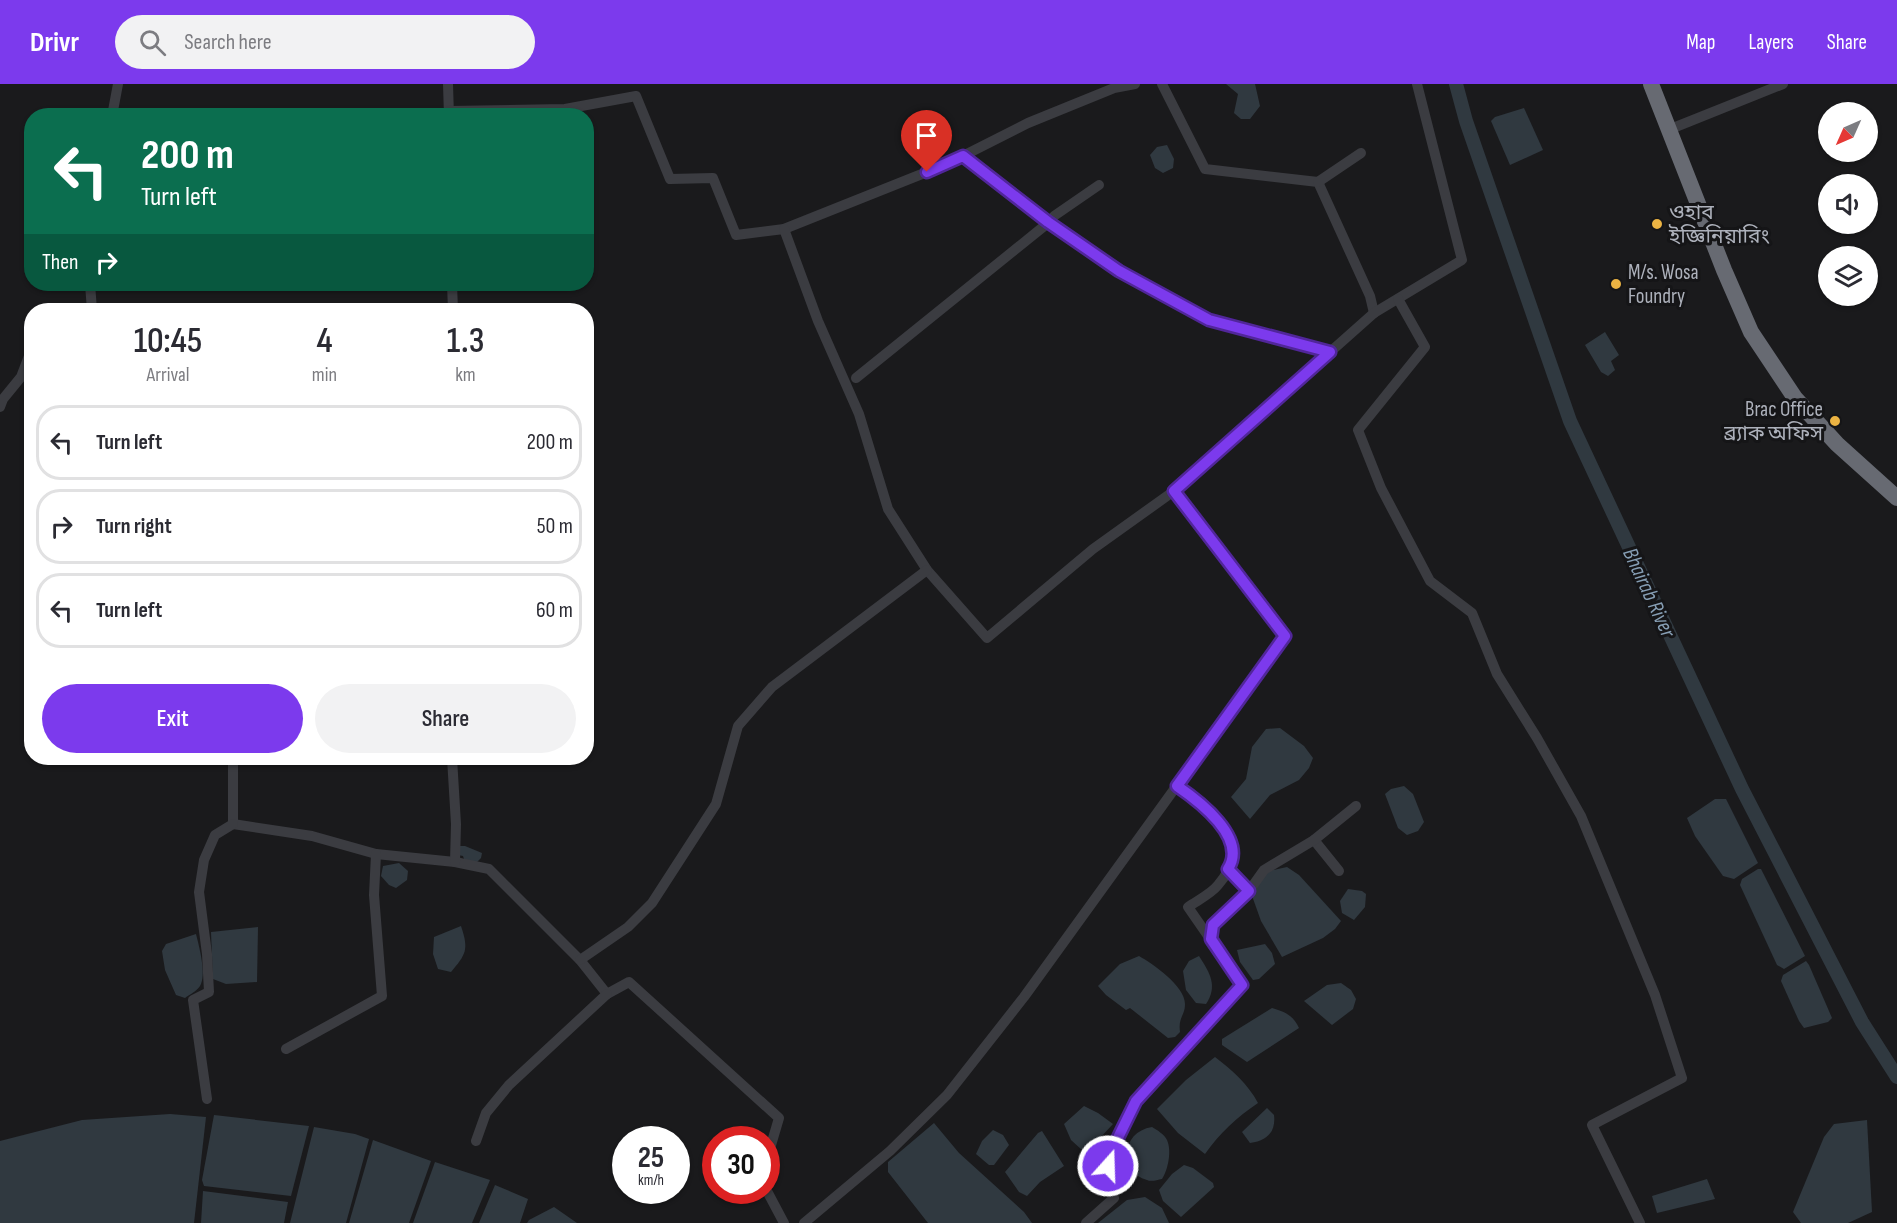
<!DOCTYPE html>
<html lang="en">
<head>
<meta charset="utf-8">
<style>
	:root { --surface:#fff; --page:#f2f2f3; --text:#2b2b33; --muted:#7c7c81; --line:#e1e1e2; --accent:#7c3aed }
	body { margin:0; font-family:"Sofia Sans Condensed","Noto Sans Bengali",sans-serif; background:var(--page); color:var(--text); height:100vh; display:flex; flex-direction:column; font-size:22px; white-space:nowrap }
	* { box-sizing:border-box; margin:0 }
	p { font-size:20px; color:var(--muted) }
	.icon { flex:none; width:33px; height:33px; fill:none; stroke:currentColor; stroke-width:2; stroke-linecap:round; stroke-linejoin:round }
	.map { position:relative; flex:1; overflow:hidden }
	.sheet { position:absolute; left:24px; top:219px; width:570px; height:462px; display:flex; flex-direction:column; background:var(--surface); border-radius:24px; box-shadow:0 2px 4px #0004 }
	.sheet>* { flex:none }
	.guide { position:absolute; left:24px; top:24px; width:570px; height:183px; border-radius:24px; box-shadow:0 2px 4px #0004; background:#0b6e4f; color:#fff; overflow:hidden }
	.needle { width:39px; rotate:225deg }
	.buttons { position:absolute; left:1818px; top:18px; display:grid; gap:12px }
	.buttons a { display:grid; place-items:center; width:60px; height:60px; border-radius:50%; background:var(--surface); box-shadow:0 2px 4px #0004; font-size:30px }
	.speed { position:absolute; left:612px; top:1042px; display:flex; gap:12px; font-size:30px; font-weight:700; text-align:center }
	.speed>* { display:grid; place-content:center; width:78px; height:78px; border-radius:50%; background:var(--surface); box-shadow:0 2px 4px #0004; line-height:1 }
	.speed small { font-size:15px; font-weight:400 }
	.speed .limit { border:9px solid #d22; background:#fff; color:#111 }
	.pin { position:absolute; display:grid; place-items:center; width:51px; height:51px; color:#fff; margin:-62px -26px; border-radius:50% 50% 50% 0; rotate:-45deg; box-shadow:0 0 6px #0007 }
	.pin .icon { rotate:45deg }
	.me { position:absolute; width:66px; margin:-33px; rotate:20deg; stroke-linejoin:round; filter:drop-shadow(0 0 4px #0008) }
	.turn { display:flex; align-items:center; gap:21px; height:126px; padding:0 18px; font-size:27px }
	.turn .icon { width:78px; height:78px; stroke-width:2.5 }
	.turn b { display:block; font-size:42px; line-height:51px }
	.then { display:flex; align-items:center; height:57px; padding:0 18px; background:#0003; gap:12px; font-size:22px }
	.eta { display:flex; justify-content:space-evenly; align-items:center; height:102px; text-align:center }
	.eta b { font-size:36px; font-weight:600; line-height:42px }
	.action { display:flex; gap:12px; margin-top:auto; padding:12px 18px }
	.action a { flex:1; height:69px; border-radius:36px; background:var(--accent); color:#fff; font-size:24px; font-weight:600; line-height:69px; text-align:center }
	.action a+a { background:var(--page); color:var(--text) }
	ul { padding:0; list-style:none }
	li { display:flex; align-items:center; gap:18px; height:75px; margin:0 12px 9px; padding:0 6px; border:3px solid var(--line); border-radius:24px }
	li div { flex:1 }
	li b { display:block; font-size:22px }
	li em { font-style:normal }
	header { display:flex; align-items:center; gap:36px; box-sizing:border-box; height:84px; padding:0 30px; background:var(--accent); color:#fff }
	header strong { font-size:28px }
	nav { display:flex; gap:33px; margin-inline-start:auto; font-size:21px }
	.search { width:420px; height:54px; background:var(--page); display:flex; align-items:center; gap:15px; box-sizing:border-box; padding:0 21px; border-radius:33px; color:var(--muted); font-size:22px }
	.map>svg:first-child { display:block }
	.water { fill:#303940 }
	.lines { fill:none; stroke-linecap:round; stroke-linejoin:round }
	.river { stroke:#303940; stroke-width:14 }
	.minor { stroke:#3b3c41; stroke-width:10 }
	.highway { stroke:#676a72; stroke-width:16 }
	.route-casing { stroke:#51269a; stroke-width:15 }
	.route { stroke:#7c3aed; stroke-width:10 }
	.poi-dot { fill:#ebb343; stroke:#151517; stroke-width:2 }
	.labels { text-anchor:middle; stroke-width:6; stroke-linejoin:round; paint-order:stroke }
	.poi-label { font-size:21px; fill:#adb1bb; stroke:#151517; text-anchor:start }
	.water-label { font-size:22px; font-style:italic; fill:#869eb4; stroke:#151517 }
</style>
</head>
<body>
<header>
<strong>Drivr</strong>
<div class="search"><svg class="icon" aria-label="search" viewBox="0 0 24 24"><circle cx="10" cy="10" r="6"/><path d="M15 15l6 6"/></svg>Search here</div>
<nav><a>Map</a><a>Layers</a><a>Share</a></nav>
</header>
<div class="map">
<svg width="1897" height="1139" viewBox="0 0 1897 1139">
	<rect width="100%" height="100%" fill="#1a1a1c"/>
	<g class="water">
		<path d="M 1226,0 L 1255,0 L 1260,22 L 1250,35 L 1241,35 L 1234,29 L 1238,10 Z"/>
		<path d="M 1524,24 L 1543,66 L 1510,81 L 1491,37 L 1495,33 Z"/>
		<path d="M 1167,61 L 1174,75 L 1173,84 L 1163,89 L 1155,84 L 1150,71 L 1157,63 Z"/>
		<path d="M 1605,248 L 1619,271 L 1611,277 L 1615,286 L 1608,292 L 1601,288 L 1585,261 Z"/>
		<path d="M 1280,644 L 1304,662 L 1313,674 L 1309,684 L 1299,696 L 1270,711 L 1250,735 L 1231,713 L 1246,695 L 1252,663 L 1266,645 Z"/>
		<path d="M 1404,702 L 1413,710 L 1424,738 L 1418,747 L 1407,751 L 1398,744 L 1385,710 L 1391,705 Z"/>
		<path d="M 1715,715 L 1726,715 L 1758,779 L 1734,795 L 1723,792 L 1695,752 L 1687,734 Z"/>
		<path d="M 459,762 L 465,762 L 482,769 L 481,774 L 475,780 L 464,775 L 463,772 L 458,771 Z"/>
		<path d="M 399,779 L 408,787 L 407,796 L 396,804 L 389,801 L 381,792 L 383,782 Z"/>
		<path d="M 1287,783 L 1299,791 L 1341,837 L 1335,845 L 1323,854 L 1282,873 L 1261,837 L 1251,809 L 1264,788 Z"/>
		<path d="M 1758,785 L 1761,785 L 1805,872 L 1784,885 L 1777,881 L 1740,801 L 1742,795 Z"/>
		<path d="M 1348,805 L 1362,807 L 1366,810 L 1365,823 L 1354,836 L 1342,829 L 1340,817 Z"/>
		<path d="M 461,842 C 469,866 466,870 451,888 L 438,885 L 433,870 L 434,853 Z"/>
		<path d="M 258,843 L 257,898 L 226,900 L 213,895 L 211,848 Z"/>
		<path d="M 196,850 C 199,862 207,891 200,902 C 197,907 189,911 185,914 L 176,911 L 165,886 L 162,867 L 166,860 Z"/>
		<path d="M 1265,860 L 1272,869 L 1275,880 L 1259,895 L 1253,896 L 1240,878 L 1237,866 Z"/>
		<path d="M 1139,872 C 1153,880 1185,902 1185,920 C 1185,932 1178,933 1180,948 L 1175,953 L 1168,954 L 1130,924 L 1126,926 L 1106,911 L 1098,902 L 1120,880 Z"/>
		<path d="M 1199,872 C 1210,889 1218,902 1206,920 L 1196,919 L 1186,906 L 1183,887 L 1189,877 Z"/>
		<path d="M 1806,877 L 1809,881 L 1832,934 L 1828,938 L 1804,944 L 1799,937 L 1781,897 L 1783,891 Z"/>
		<path d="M 1341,899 L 1351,906 L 1356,915 L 1353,925 L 1332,941 L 1304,917 L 1327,901 Z"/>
		<path d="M 1272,924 C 1285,928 1293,931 1299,944 L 1247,978 L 1222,961 L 1222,955 Z"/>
		<path d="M 1215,973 C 1232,986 1248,1000 1258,1019 C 1237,1033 1219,1050 1205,1070 L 1178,1049 L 1157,1025 L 1186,996 Z"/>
		<path d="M 1084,1022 L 1098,1029 L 1113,1040 L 1099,1055 L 1097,1068 L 1086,1073 L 1082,1066 L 1071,1056 L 1064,1040 Z"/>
		<path d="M 1267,1024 L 1274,1031 C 1276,1048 1267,1057 1250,1059 L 1242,1048 Z"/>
		<path d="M 170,1030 L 206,1033 L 194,1139 L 0,1139 L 0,1057 L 82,1036 Z"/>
		<path d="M 214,1031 L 309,1042 L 291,1112 L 204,1102 L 202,1096 Z"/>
		<path d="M 1867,1036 L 1872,1128 L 1848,1139 L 1801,1139 L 1793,1128 L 1824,1053 L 1834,1040 Z"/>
		<path d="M 934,1039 L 959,1069 L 1024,1128 L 1032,1139 L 928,1139 L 888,1088 L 888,1078 Z"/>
		<path d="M 314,1043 L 355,1050 L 369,1055 L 346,1139 L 290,1139 Z"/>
		<path d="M 1152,1043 C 1157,1046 1164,1050 1167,1056 C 1172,1067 1168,1086 1162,1095 C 1157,1096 1151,1098 1147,1096 C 1119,1088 1120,1048 1152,1043 Z"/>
		<path d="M 993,1046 L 1003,1051 L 1009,1061 L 994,1081 L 989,1081 L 976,1070 L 982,1057 Z"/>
		<path d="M 1042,1047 L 1064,1082 L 1040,1098 L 1027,1112 L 1019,1108 L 1005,1088 L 1038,1049 Z"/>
		<path d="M 373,1056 L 431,1077 L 409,1139 L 349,1139 Z"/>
		<path d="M 435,1078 L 490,1096 L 472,1139 L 413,1139 Z"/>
		<path d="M 1184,1081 L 1193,1084 L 1213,1099 L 1214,1103 L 1181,1133 L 1163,1117 L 1159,1106 L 1172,1090 Z"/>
		<path d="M 1707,1095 L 1715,1115 L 1657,1129 L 1652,1112 Z"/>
		<path d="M 495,1101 L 528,1115 L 520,1139 L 479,1139 Z"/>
		<path d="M 203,1107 L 288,1118 L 284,1139 L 201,1139 Z"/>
		<path d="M 1145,1113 L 1162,1124 L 1169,1139 L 1098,1139 L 1127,1116 Z"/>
		<path d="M 554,1123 L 577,1139 L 527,1139 L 529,1136 Z"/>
	</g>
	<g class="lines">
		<path class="river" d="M 1456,0 L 1466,37 L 1570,337 L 1742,705 L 1862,938 L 1897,993"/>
		<g class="minor">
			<path d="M 448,0 L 449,32"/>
			<path d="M 1162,0 L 1205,85 L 1318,98 L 1370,212 L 1374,229"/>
			<path d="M 449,27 L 565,25 L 636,12 L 670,95 L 713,94 L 736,151 L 784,145 L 947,80 L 1028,39 L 1114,4 L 1135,0"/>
			<path d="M 112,32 L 118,0"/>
			<path d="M 1668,46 L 1783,0"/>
			<path d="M 1318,98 L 1361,69"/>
			<path d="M 1054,132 L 1099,101"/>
			<path d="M 1048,139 L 1119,187 L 1209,236 L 1330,268"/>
			<path d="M 784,145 L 818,237 L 859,330 L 888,425 L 927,486 L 987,554 L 1093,465 L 1174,407 L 1374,229 L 1462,176 L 1417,0"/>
			<path d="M 90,200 L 92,226"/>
			<path d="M 452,200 L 453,226"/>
			<path d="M 1398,215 L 1425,263 L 1358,346 L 1381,404 L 1430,497 L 1472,529 L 1497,590 L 1537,654 L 1581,732 L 1655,911 L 1682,994 L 1592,1041 L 1640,1139"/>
			<path d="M 856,294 L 1048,139 L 963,72"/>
			<path d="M 0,323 L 3,315 L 21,293 L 32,264"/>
			<path d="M 233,674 L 233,740 L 312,752 L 376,770 L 455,778 L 489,785 L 580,876 L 607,910 L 629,898 L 779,1034 L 766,1078"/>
			<path d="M 452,674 L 456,740 L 455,778"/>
			<path d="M 1314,756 L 1339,787"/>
			<path d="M 1228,785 L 1249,807"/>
			<path d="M 1211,855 L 1213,841 L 1249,807 L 1264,786 L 1314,756 L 1356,722"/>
			<path d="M 580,876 L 628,843 L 652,819 L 716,720 L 738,642 L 772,603 L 927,486"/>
			<path d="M 286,965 L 382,912 L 374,811 L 376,770"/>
			<path d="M 207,1015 L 193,916 L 209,908 L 207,870 L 199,808 L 204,776 L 215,751 L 233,740"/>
			<path d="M 476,1057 L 486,1029 L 509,1001 L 607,910"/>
			<path d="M 766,1105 L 784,1139"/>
			<path d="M 804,1139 L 890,1067 L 947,1011 L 1024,913 L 1285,552 L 1174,407"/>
			<path d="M 1086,1139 L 1114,1114 L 1105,1094 L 1110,1070 L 1136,1017 L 1242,901 L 1188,823 C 1198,816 1211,810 1218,801 C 1255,760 1209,725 1177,701"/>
		</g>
		<path class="highway" d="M 1651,0 L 1724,186 L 1751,248 L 1795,314 L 1837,360 L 1897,414"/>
	</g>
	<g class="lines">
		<g class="route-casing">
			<path id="route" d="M 927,88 L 963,72 L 1048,138 L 1119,187 L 1209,236 L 1330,268 L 1174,407 L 1285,552 L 1177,702 C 1199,717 1248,754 1228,785 L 1249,807 L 1213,841 L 1211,855 L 1242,901 L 1136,1017 L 1110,1070 L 1108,1082"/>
		</g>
		<use href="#route" class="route"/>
	</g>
	<g class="poi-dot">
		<circle cx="1657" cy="140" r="6"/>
		<circle cx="1616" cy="200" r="6"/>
		<circle cx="1835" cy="337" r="6"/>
	</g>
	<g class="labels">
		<g class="poi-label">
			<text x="1669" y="135">ওহাব<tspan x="1669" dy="24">ইজ্ঞিনিয়ারিং</tspan></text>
			<text x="1628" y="195">M/s. Wosa<tspan x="1628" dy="24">Foundry</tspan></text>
			<text x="1823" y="332" text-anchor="end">Brac Office<tspan x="1823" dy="24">ব্র্যাক অফিস</tspan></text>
		</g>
		<g class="water-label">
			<text transform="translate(1650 508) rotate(65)" y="8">Bhairab River</text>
		</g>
	</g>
</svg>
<div class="buttons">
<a><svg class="needle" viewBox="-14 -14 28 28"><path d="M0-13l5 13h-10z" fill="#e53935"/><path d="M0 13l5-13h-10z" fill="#7c7c81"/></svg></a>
<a><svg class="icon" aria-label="sound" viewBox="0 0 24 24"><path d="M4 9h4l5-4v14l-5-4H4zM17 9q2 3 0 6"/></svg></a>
<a><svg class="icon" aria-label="layers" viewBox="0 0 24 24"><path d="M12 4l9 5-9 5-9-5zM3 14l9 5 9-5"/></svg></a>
</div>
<div class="speed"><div>25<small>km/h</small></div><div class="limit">30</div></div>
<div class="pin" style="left:927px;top:88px;background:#d93025"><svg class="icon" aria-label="arrive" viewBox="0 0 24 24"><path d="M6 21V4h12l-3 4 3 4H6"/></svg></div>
<svg class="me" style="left:1108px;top:1082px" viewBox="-20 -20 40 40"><circle r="17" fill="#7c3aed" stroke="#fff" stroke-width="3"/><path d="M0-11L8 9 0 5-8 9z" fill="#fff"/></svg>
<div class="guide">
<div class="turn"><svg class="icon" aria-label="left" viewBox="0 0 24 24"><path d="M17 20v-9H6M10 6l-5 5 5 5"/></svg><div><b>200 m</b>Turn left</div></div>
<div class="then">Then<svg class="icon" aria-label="right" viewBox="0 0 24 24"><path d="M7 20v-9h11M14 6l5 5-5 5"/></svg></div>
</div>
<section class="sheet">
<div class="eta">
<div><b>10:45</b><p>Arrival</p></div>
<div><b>4</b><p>min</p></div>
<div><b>1.3</b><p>km</p></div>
</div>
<ul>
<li><svg class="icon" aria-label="left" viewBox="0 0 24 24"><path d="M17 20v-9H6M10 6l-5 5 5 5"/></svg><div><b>Turn left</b></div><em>200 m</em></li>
<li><svg class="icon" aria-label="right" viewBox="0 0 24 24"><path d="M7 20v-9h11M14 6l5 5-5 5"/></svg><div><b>Turn right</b></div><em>50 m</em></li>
<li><svg class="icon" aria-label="left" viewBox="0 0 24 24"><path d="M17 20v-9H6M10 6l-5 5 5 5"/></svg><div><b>Turn left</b></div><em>60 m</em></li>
</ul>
<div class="action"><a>Exit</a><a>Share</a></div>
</section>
</div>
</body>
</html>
